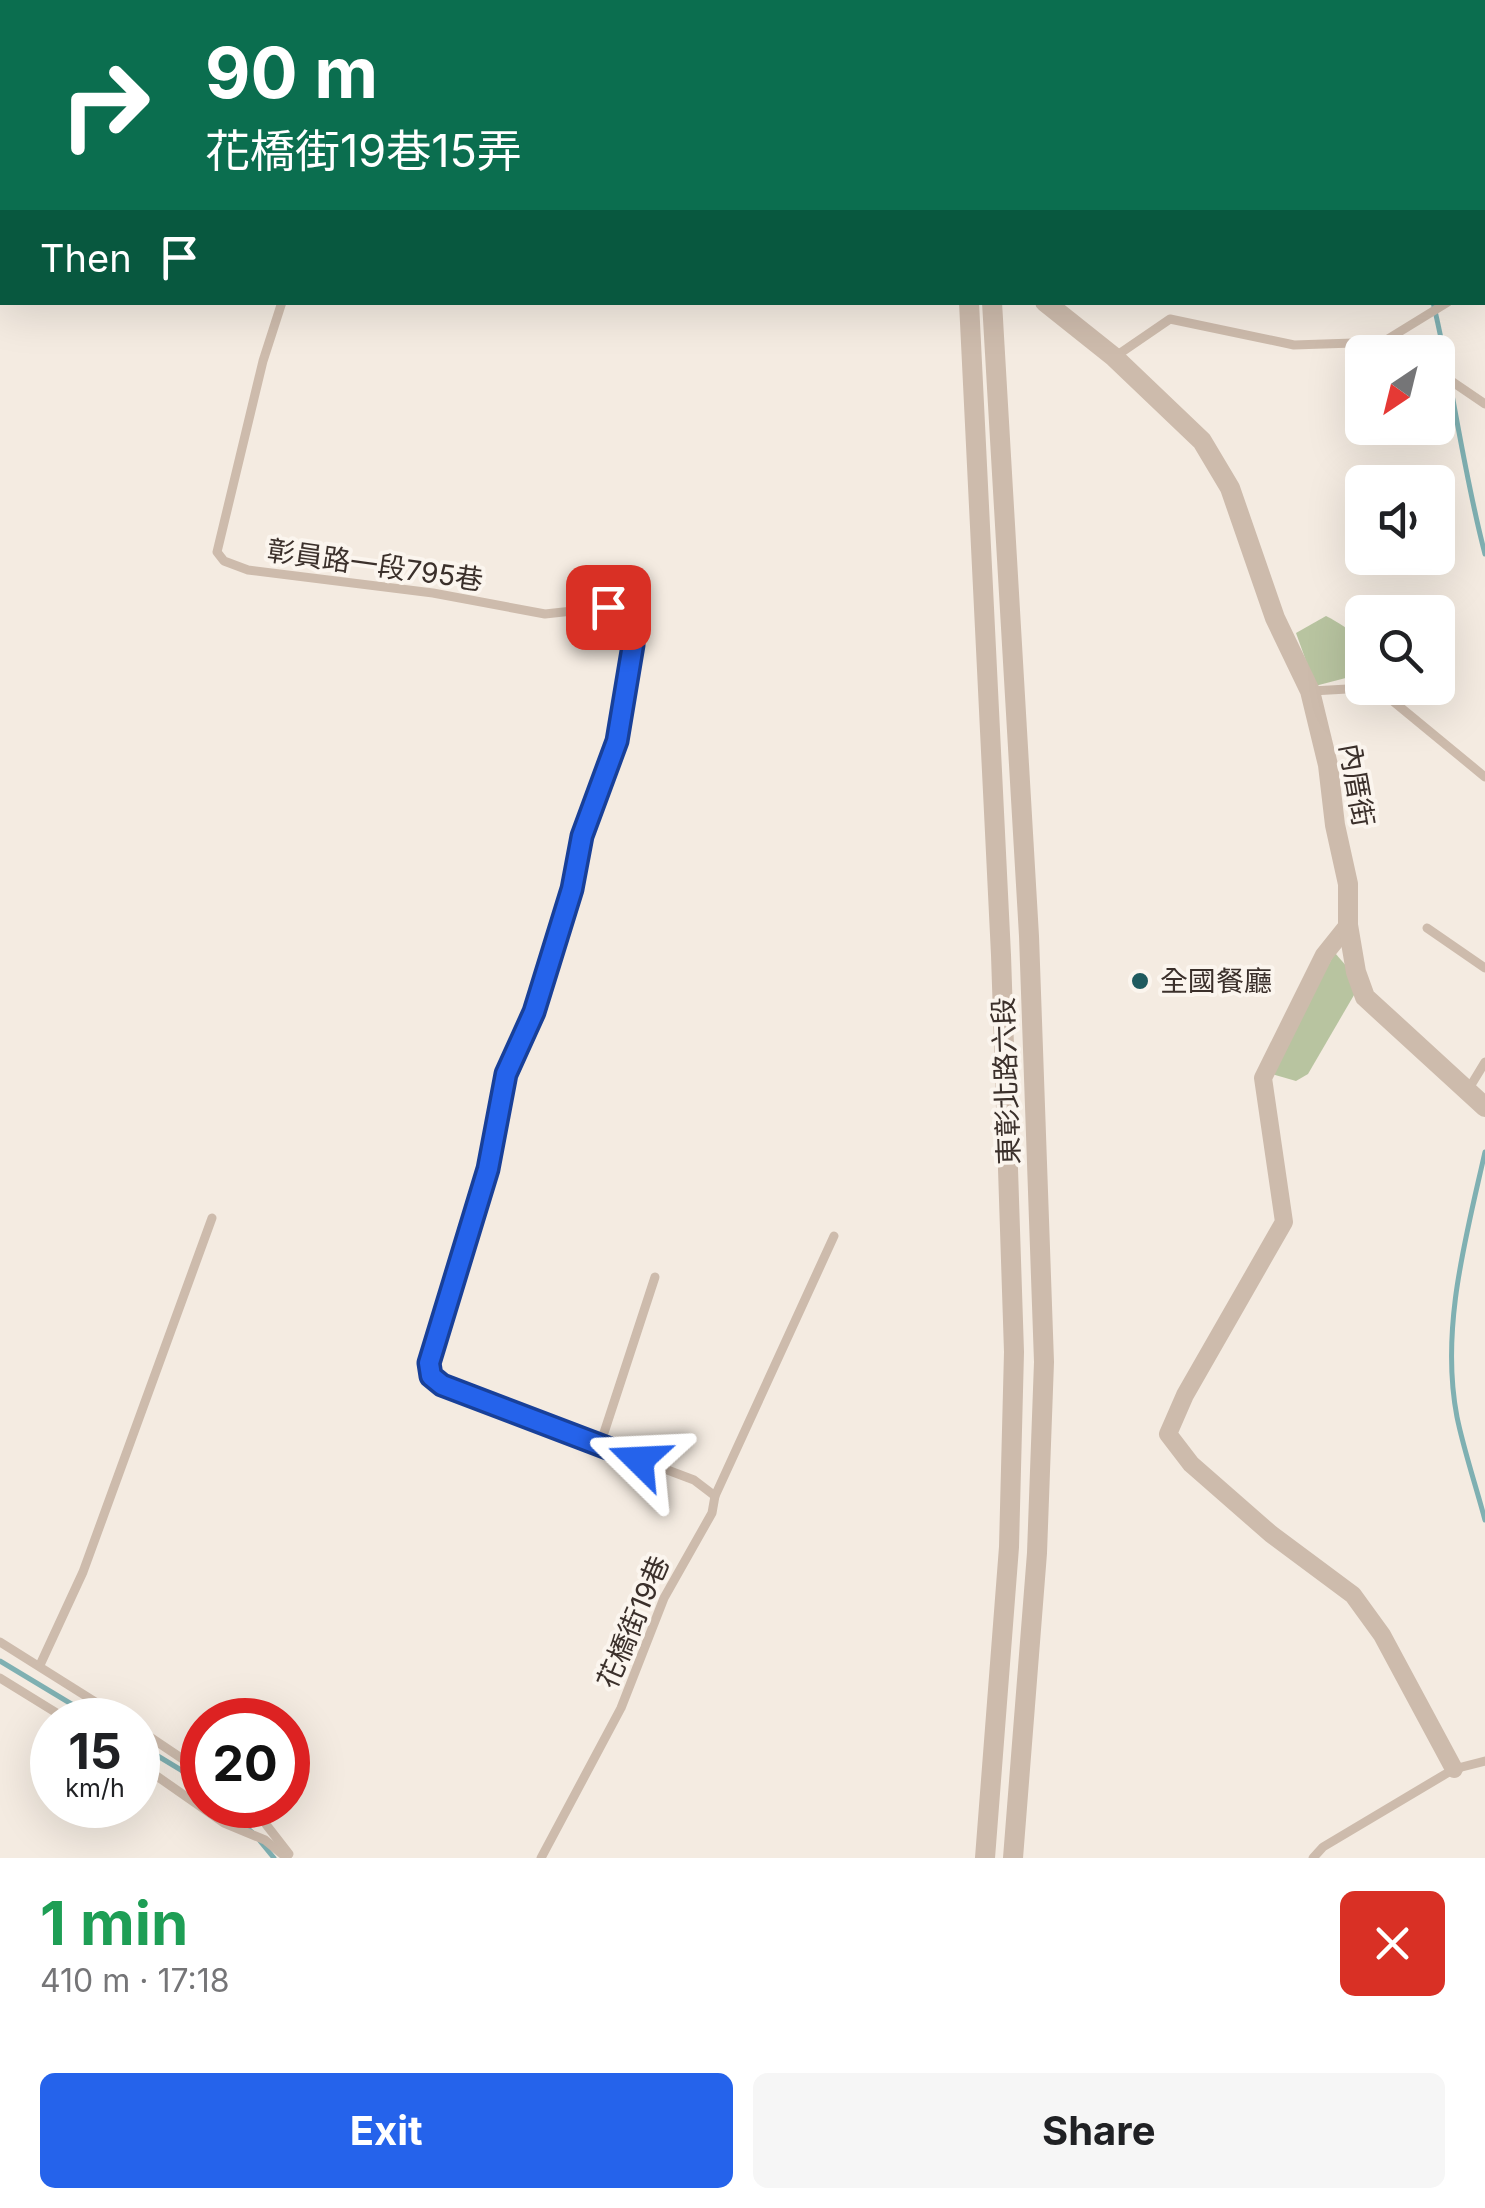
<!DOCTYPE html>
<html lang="en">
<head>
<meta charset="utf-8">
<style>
	:root { --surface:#fff; --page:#f6f6f6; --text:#202124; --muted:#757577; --accent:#2563eb }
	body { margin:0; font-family:Inter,"Noto Sans TC",sans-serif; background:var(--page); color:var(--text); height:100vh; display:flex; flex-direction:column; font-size:38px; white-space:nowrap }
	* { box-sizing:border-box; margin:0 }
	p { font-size:32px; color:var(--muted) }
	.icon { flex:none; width:55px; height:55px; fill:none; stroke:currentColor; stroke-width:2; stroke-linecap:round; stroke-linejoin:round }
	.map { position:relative; height:1858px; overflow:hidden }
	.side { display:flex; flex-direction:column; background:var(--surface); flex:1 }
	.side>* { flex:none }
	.guide { position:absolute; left:0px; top:0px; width:1485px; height:305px; box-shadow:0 10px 40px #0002; background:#0b6e4f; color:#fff; overflow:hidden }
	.needle { width:65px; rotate:215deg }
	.tools { position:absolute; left:1345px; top:335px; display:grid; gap:20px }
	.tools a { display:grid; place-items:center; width:110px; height:110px; border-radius:15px; background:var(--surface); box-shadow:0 10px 40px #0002; font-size:50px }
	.speed { position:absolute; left:30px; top:1698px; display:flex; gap:20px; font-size:50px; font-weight:700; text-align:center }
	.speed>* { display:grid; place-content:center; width:130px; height:130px; border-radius:50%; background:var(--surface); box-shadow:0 10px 40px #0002; line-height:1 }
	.speed small { font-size:25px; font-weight:400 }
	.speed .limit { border:15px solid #d22; background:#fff; color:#111 }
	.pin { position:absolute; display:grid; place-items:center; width:85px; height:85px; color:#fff; margin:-42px; border-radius:20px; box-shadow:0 5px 15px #0006 }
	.me { position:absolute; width:110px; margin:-55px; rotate:291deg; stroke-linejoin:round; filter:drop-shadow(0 0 8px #0008) }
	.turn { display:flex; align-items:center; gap:35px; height:210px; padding:0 40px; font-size:45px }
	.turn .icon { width:130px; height:130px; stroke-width:2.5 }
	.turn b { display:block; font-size:70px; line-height:85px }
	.then { display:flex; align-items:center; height:95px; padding:0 40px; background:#0003; gap:20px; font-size:38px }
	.round { display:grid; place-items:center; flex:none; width:105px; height:105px; border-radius:15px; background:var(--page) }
	.head { display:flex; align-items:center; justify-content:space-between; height:170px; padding:0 40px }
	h1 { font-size:60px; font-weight:700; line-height:75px; color:#1e9e55 }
	.primary-button { display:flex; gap:20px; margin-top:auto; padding:20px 40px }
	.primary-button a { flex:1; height:115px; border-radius:15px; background:var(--accent); color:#fff; font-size:40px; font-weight:700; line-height:115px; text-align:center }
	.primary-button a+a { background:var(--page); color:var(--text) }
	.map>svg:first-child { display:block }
	.green { fill:#b8c4a0 }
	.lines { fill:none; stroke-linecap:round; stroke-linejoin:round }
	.stream { stroke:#7fb0b2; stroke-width:5 }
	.service { stroke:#cdbbac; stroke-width:9 }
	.minor { stroke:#cdbbac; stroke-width:18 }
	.tertiary { stroke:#cdbbac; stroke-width:20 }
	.route-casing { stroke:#184099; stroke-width:25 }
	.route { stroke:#2563eb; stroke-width:18 }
	.poi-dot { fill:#1f5a5e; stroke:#fbf5ee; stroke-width:4 }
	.labels { text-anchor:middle; stroke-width:8; stroke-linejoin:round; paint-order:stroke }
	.street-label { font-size:28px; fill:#3b302b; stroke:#fbf5ee }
	.poi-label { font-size:28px; fill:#3b302b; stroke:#fbf5ee; text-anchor:start }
</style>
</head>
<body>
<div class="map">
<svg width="1485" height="1858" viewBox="0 0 1485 1858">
	<rect width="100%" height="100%" fill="#f4ebe1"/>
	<g class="green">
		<path d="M 1326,616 C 1353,630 1366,641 1361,674 L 1315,686 L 1296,633 Z"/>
		<path d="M 1335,953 L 1361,983 L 1308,1074 L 1296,1081 L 1268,1073 Z"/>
	</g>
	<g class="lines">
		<g class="stream">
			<path d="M 1359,0 L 1359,2"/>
			<path d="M 1433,302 C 1453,386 1463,471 1485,554"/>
			<path d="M 1485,1152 C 1466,1237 1440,1329 1457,1417 C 1464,1451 1476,1486 1485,1520"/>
			<path d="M 0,1661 L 98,1720"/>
			<path d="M 138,1744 L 181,1770 L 202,1788"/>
			<path d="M 222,1805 L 253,1833"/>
			<path d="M 260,1841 L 274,1858"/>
		</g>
		<g class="service">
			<path d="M 945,0 L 946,2"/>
			<path d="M 1369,0 L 1370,2"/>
			<path d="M 295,2 L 295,0"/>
			<path d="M 1073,2 L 1074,0"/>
			<path d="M 0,140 L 2,117"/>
			<path d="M 0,190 L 2,190"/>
			<path d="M 1482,282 L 1485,280"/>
			<path d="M 282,302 L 263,361 L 217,552 L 224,561 L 248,570 L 433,593 L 545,614 L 609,607 L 633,645 L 617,741 L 582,836 L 571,889 L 533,1012 L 505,1075 L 488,1169 L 429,1363 L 431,1376 L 442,1385 L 694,1480 L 715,1496"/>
			<path d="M 1383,342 L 1403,352"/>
			<path d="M 1116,356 L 1170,319 L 1294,345 L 1383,342 L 1448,302"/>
			<path d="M 1438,372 L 1485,404"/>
			<path d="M 1377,688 L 1485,777"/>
			<path d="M 1312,691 L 1365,688"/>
			<path d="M 1427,928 L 1485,968"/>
			<path d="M 1468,1090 L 1485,1062"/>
			<path d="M 600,1445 L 655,1277"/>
			<path d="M 0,1642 L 124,1720"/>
			<path d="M 40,1665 L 83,1572 L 212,1218"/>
			<path d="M 0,1678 L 68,1720"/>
			<path d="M 138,1729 L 202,1772"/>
			<path d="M 138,1763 L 224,1823 L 265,1840 L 287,1858"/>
			<path d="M 251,1805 L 289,1854"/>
			<path d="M 541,1858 L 621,1708 L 664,1598 L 712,1513 L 715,1496 L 834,1236"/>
			<path d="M 1313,1858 L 1323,1847 L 1454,1769 L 1485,1761"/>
		</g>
		<path class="minor" d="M 1348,925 L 1324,955 L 1263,1078 L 1284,1222 L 1185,1395 L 1168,1434 L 1191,1464 L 1271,1534 L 1353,1595 L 1382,1635 L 1454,1769"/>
		<g class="tertiary">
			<path d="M 643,0 L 644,2"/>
			<path d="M 957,0 L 957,2"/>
			<path d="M 987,0 L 987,2"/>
			<path d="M 969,302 L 1001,955 L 1014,1352 L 1009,1547 L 985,1858"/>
			<path d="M 992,302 L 1029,936 L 1044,1362 L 1037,1553 L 1013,1858"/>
			<path d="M 1045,302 L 1114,357 L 1202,441 L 1230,488 L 1275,618 L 1310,691 L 1328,765 L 1335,825 L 1348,884 L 1348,925 L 1356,972 L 1365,997 L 1485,1107"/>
		</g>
	</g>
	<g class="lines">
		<g class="route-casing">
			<path id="route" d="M 608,607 L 633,645 L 617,741 L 582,836 L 572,889 L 534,1012 L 506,1074 L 488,1169 L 429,1363 L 431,1376 L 442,1385 L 639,1460"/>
		</g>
		<use href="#route" class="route"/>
	</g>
	<circle class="poi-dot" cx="1140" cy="981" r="10"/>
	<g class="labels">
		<g class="street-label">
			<text transform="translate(375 565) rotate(8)" y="10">彰員路一段795巷</text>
			<text transform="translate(1357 785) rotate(80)" y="10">內厝街</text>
			<text transform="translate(1006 1081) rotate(-92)" y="10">東彰北路六段</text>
			<text transform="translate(633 1622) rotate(-67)" y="10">花橋街19巷</text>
		</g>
		<g class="poi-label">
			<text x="1160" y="991">全國餐廳</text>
		</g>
	</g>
</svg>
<div class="tools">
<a><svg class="needle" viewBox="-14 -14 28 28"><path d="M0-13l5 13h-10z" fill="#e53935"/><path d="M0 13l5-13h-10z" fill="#757577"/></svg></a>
<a><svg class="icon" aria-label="sound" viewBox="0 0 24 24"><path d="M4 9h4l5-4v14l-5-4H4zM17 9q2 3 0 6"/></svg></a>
<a><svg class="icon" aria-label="search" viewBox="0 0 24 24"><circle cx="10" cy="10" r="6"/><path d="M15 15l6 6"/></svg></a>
</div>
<div class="speed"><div>15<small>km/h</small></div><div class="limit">20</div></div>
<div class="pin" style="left:608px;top:607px;background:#d93025"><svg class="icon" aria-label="arrive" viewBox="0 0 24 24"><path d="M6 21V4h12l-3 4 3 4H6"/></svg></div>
<svg class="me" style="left:639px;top:1460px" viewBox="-20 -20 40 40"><path d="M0-17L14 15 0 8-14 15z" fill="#2563eb" stroke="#fff" stroke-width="4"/></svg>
<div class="guide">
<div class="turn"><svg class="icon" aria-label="right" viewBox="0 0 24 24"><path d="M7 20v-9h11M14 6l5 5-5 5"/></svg><div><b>90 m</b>花橋街19巷15弄</div></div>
<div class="then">Then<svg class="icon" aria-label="arrive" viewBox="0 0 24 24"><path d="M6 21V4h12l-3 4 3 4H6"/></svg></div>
</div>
</div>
<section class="side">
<div class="head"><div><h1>1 min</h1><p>410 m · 17:18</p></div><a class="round" style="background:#d93025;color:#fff"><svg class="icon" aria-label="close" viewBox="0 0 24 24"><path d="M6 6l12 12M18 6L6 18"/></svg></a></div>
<div class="primary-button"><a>Exit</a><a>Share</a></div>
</section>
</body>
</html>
